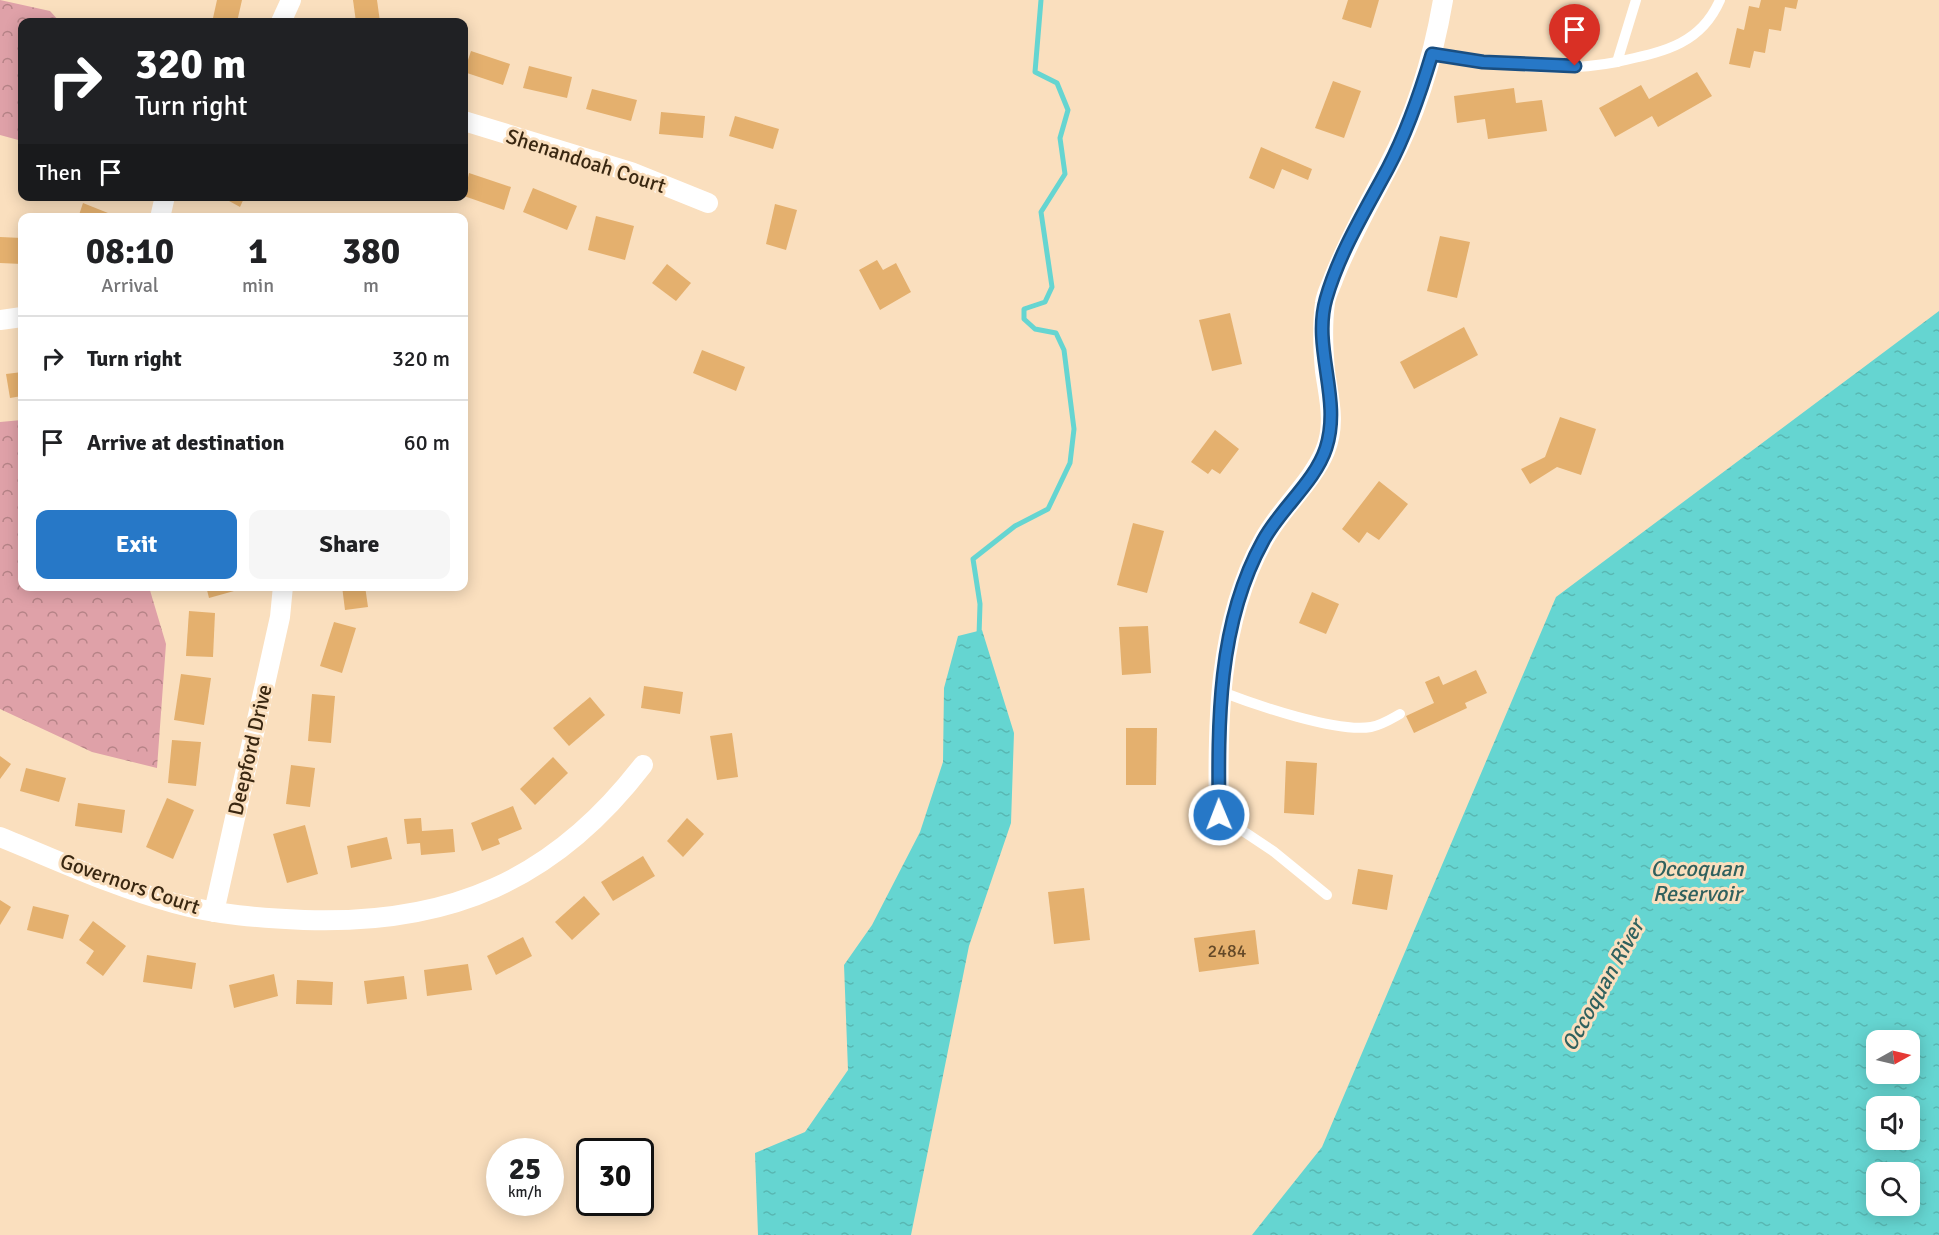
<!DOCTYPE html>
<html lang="en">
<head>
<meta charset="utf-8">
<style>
	:root { --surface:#fff; --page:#f6f6f6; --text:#202124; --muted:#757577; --line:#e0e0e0; --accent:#2778c7 }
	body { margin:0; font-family:Signika,sans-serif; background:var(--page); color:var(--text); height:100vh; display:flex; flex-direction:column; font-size:22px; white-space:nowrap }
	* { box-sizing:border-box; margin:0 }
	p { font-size:20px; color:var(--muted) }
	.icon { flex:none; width:33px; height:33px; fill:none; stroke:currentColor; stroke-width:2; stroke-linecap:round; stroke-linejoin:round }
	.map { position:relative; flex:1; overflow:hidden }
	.side { position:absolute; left:18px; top:213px; width:450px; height:378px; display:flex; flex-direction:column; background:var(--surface); border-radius:12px; box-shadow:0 3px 15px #0003 }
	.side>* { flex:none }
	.guide { position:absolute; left:18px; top:18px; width:450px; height:183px; border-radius:12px; box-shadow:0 3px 15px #0003; background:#202124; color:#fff; overflow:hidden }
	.needle { width:39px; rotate:82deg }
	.fabs { position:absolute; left:1866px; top:1030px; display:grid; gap:12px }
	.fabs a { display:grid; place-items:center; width:54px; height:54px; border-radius:12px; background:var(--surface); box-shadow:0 3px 15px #0003; font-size:30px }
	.speed { position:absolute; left:486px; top:1138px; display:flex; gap:12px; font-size:30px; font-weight:700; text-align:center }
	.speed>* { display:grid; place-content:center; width:78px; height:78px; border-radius:50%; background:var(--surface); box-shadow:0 3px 15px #0003; line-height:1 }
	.speed small { font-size:15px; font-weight:400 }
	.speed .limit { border:3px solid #111; border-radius:9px; background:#fff; color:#111 }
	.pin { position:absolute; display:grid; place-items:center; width:51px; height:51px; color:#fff; margin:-62px -26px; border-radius:50% 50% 50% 0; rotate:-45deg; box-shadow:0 0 6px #0007 }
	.pin .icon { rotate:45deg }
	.me { position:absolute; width:66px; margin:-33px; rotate:359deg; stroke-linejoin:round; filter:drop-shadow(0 0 4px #0008) }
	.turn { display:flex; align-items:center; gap:21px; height:126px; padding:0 18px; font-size:27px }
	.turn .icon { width:78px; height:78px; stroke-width:2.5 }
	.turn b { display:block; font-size:42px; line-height:51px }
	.then { display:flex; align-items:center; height:57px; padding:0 18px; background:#0003; gap:12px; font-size:22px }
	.eta { display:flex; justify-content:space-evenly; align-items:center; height:102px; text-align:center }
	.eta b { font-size:36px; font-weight:800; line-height:42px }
	.button { display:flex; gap:12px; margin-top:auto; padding:12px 18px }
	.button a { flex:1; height:69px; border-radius:12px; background:var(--accent); color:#fff; font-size:24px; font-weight:800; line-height:69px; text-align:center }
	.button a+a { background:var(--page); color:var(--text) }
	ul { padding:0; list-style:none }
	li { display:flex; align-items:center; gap:18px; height:84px; padding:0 18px; border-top:2px solid var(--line) }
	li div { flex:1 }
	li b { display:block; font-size:22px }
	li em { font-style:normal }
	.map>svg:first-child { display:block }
	.forest { fill:url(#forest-crowns) }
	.water { fill:url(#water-ripples); fill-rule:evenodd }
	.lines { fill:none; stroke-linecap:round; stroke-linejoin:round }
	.stream { stroke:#65d5d1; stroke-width:5 }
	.building { fill:#e4b06e }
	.service { stroke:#fff; stroke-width:10 }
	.minor { stroke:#fff; stroke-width:20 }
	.route-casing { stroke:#194e81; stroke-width:15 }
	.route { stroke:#2778c7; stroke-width:10 }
	.labels { text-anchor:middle; stroke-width:6; stroke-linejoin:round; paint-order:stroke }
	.number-label { font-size:18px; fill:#644928 }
	.street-label { font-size:21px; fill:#392711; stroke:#fadfbe }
	.water-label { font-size:22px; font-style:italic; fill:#30615e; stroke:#fadfbe }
</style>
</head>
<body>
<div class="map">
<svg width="1939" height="1235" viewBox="0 0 1939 1235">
	<defs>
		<pattern id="forest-crowns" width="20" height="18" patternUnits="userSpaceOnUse" patternTransform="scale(1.5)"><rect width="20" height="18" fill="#dfa1a8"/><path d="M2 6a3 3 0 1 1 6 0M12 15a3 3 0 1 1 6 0" fill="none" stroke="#b68387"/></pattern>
		<pattern id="water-ripples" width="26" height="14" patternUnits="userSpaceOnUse" patternTransform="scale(1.5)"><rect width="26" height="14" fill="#65d5d1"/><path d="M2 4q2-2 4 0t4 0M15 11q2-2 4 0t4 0" fill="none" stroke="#58b7b2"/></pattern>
	</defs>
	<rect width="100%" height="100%" fill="#fadfbe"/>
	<g class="forest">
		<path d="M 0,0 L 50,11 L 60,22 L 22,22 L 22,141 L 0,135 Z"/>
		<path d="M 22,420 L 22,586 L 149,587 L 166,644 L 157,768 L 92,752 L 0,709 L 0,422 Z"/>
	</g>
	<g class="water">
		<path d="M 1939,311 L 1939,1235 L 1252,1235 L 1322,1147 L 1556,597 ZM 1876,1041 L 1910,1041 L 1910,1074 L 1876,1074 ZM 1876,1107 L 1910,1107 L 1910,1140 L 1876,1140 ZM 1876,1173 L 1910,1173 L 1910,1206 L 1876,1206 Z"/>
		<path d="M 982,630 L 1014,733 L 1011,823 L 969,946 L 911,1235 L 758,1235 L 755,1153 L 805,1132 L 848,1070 L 844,965 L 872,925 L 920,832 L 943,762 L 944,688 L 958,636 Z"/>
	</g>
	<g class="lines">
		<path class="stream" d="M 979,636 L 980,604 L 973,559 L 1015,526 L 1048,509 L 1070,463 L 1074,429 L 1064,350 L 1056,333 L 1035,329 L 1024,319 L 1024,309 L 1045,302 L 1052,287 L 1041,212 L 1065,174 L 1060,138 L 1068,110 L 1057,83 L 1035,72 L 1041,0"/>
	</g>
	<g class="building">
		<path d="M 217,0 L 242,0 L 237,22 L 213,18 Z"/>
		<path d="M 353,0 L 377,0 L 380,22 L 356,22 Z"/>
		<path d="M 1348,0 L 1379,0 L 1371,28 L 1342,19 Z"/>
		<path d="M 1761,0 L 1798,0 L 1796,9 L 1785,7 L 1781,31 L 1769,29 L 1765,53 L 1754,51 L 1750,68 L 1729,64 L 1737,28 L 1744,30 L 1749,6 L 1759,8 Z"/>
		<path d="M 471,51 L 510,64 L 503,85 L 464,72 Z"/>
		<path d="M 529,66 L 572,77 L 567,98 L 523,88 Z"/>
		<path d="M 1697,72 L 1712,96 L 1658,127 L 1652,116 L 1615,137 L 1599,108 L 1641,85 L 1649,99 Z"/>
		<path d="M 1333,81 L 1361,91 L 1344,138 L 1315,128 Z"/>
		<path d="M 1514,88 L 1516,103 L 1542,100 L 1547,131 L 1488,139 L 1485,119 L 1457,123 L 1454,96 Z"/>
		<path d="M 592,89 L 637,100 L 631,121 L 586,109 Z"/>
		<path d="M 661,112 L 705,116 L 703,138 L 659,134 Z"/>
		<path d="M 735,116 L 779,129 L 773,149 L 729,136 Z"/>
		<path d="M 1261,147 L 1312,169 L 1308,180 L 1282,169 L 1274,189 L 1249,178 Z"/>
		<path d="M 469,173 L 511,187 L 504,210 L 464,196 Z"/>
		<path d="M 533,188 L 577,206 L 567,230 L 523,212 Z"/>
		<path d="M 220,196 L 245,196 L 240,207 Z"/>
		<path d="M 83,203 L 108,213 L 106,218 L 78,218 Z"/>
		<path d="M 775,204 L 797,210 L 786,250 L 766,244 Z"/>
		<path d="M 596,216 L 634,226 L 625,260 L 588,250 Z"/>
		<path d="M 1440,236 L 1470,242 L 1457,298 L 1427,291 Z"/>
		<path d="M 0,237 L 22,238 L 22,264 L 0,263 Z"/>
		<path d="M 877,260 L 883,270 L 896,263 L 911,292 L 880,310 L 859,270 Z"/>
		<path d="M 667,264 L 691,283 L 676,301 L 652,283 Z"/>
		<path d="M 1230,313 L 1242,364 L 1212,371 L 1199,320 Z"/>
		<path d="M 1464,327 L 1478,355 L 1414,389 L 1400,362 Z"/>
		<path d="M 702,350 L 745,367 L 736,391 L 693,373 Z"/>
		<path d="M 22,372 L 22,396 L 10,398 L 6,374 Z"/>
		<path d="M 1560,417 L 1596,429 L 1581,475 L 1557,467 L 1530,484 L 1521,469 L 1545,457 Z"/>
		<path d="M 1215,430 L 1239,449 L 1220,474 L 1212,469 L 1208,474 L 1191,462 Z"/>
		<path d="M 1379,481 L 1408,504 L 1379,540 L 1367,532 L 1359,543 L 1342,529 Z"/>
		<path d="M 1133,523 L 1164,531 L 1147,593 L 1117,585 Z"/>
		<path d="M 206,586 L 233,586 L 234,591 L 209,598 Z"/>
		<path d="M 342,586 L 365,586 L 368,607 L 345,610 Z"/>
		<path d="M 1312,592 L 1339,604 L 1326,634 L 1299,623 Z"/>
		<path d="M 189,611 L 215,613 L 213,657 L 186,656 Z"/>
		<path d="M 334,622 L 356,628 L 342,673 L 320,666 Z"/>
		<path d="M 1148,626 L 1151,673 L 1122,675 L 1119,627 Z"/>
		<path d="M 1476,670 L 1487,693 L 1465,703 L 1467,708 L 1414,733 L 1406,716 L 1434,703 L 1425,682 L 1439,676 L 1443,685 Z"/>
		<path d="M 181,674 L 211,678 L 204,725 L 174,720 Z"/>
		<path d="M 644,686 L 683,692 L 680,714 L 641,708 Z"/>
		<path d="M 312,694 L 335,696 L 331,743 L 308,741 Z"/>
		<path d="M 590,697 L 605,715 L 569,746 L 553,728 Z"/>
		<path d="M 1126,728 L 1157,728 L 1156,785 L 1126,785 Z"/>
		<path d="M 732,733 L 738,777 L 717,780 L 710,736 Z"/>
		<path d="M 172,740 L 201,742 L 196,786 L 168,783 Z"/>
		<path d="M 0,756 L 11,764 L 0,779 Z"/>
		<path d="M 553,757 L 568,773 L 535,805 L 520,789 Z"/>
		<path d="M 1286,761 L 1317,763 L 1314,815 L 1284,813 Z"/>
		<path d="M 291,765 L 315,768 L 310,807 L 286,804 Z"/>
		<path d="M 26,768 L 66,778 L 59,802 L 20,791 Z"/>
		<path d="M 167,798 L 194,810 L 173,859 L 146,847 Z"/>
		<path d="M 78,803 L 125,810 L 122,833 L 75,826 Z"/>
		<path d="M 513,806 L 522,829 L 498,839 L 500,844 L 482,851 L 471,823 Z"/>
		<path d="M 421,818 L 422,831 L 453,829 L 455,852 L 421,855 L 420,843 L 407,844 L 404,819 Z"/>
		<path d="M 687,818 L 704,834 L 683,857 L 667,841 Z"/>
		<path d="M 305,825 L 318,874 L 287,883 L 273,834 Z"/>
		<path d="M 387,837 L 392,859 L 351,868 L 347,846 Z"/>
		<path d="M 643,856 L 655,876 L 613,901 L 601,882 Z"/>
		<path d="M 1358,869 L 1393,875 L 1387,910 L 1352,904 Z"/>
		<path d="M 1084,888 L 1090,940 L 1054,944 L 1048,892 Z"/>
		<path d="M 584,896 L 600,914 L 572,940 L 555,922 Z"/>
		<path d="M 0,900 L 11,907 L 0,925 Z"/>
		<path d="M 33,906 L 69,915 L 63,939 L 27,930 Z"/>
		<path d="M 93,921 L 126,946 L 103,976 L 86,963 L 94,951 L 79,940 Z"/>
		<path d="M 1255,930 L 1259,964 L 1199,972 L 1194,938 Z"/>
		<path d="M 523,937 L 532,956 L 496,975 L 487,956 Z"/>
		<path d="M 147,955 L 196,963 L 192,989 L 143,982 Z"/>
		<path d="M 468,964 L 472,990 L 427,996 L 424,970 Z"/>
		<path d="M 274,974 L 278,996 L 234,1008 L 229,985 Z"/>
		<path d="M 404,976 L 407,999 L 367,1004 L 364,981 Z"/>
		<path d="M 297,980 L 333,982 L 332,1005 L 296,1004 Z"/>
	</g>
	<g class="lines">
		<g class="service">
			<path d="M 1636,0 L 1617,62 C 1661,52 1700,46 1720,0"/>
			<path d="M 1432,54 C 1492,64 1556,74 1617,62"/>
			<path d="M 1222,692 C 1256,705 1337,733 1371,727 C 1382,725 1391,719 1400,714"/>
			<path d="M 1219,815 L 1273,851 L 1327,895"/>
		</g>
		<g class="minor">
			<path d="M 281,22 L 291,0"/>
			<path d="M 464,121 L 631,172 L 708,203"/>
			<path d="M 160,218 L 165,196"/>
			<path d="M 0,320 L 22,317"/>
			<path d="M 1219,815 C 1217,723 1218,623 1263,541 C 1280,509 1311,484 1325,451 C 1336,424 1329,399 1325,371 C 1323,349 1322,325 1325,303 C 1326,294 1331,286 1334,277 C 1349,239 1369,204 1388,167 C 1416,115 1433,59 1443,0"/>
			<path d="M 0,837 C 57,860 114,887 174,903 C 217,915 260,918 304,920 C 449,925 554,881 643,765"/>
			<path d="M 214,912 L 280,617 L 283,586"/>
		</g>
	</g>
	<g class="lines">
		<g class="route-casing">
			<path id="route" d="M 1219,815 C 1218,723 1217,624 1263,541 C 1280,509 1315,482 1326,448 C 1342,399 1312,348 1326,299 C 1339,253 1365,211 1388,168 C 1407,132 1420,94 1432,54 L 1483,62 L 1575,66"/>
		</g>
		<use href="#route" class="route"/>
	</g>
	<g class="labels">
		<g class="number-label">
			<text x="1227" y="957">2484</text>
		</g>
		<g class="street-label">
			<text transform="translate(586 161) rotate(18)" y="7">Shenandoah Court</text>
			<text transform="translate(250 750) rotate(-77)" y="7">Deepford Drive</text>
			<text transform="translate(130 884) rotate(19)" y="7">Governors Court</text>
		</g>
		<g class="water-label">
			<text x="1697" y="876">Occoquan<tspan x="1697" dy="25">Reservoir</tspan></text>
			<text transform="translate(1602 985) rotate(-61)" y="8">Occoquan River</text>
		</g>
	</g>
</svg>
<div class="fabs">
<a><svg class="needle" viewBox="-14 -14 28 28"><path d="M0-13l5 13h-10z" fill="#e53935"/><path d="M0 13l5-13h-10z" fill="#757577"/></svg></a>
<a><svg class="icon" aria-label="sound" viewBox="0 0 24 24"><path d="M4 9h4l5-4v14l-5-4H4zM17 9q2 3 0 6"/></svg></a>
<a><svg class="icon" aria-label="search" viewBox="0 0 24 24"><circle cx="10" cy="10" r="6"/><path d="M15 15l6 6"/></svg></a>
</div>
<div class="speed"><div>25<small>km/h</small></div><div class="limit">30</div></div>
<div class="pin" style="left:1575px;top:66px;background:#d93025"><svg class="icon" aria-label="arrive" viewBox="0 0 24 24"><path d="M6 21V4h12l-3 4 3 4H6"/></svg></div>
<svg class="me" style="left:1219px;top:815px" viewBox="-20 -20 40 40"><circle r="17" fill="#2778c7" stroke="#fff" stroke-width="3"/><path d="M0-11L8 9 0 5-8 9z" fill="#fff"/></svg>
<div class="guide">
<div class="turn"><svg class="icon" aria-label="right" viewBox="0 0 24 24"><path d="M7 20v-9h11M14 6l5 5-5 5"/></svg><div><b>320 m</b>Turn right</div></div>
<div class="then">Then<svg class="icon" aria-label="arrive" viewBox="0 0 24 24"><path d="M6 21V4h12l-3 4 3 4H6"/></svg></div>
</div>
<section class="side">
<div class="eta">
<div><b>08:10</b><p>Arrival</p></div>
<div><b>1</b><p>min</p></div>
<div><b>380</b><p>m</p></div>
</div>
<ul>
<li><svg class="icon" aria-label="right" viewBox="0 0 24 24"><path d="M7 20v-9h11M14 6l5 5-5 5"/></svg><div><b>Turn right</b></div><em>320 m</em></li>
<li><svg class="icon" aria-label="arrive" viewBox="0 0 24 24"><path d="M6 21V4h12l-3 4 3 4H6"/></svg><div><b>Arrive at destination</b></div><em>60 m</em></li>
</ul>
<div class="button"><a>Exit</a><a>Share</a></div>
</section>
</div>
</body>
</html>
